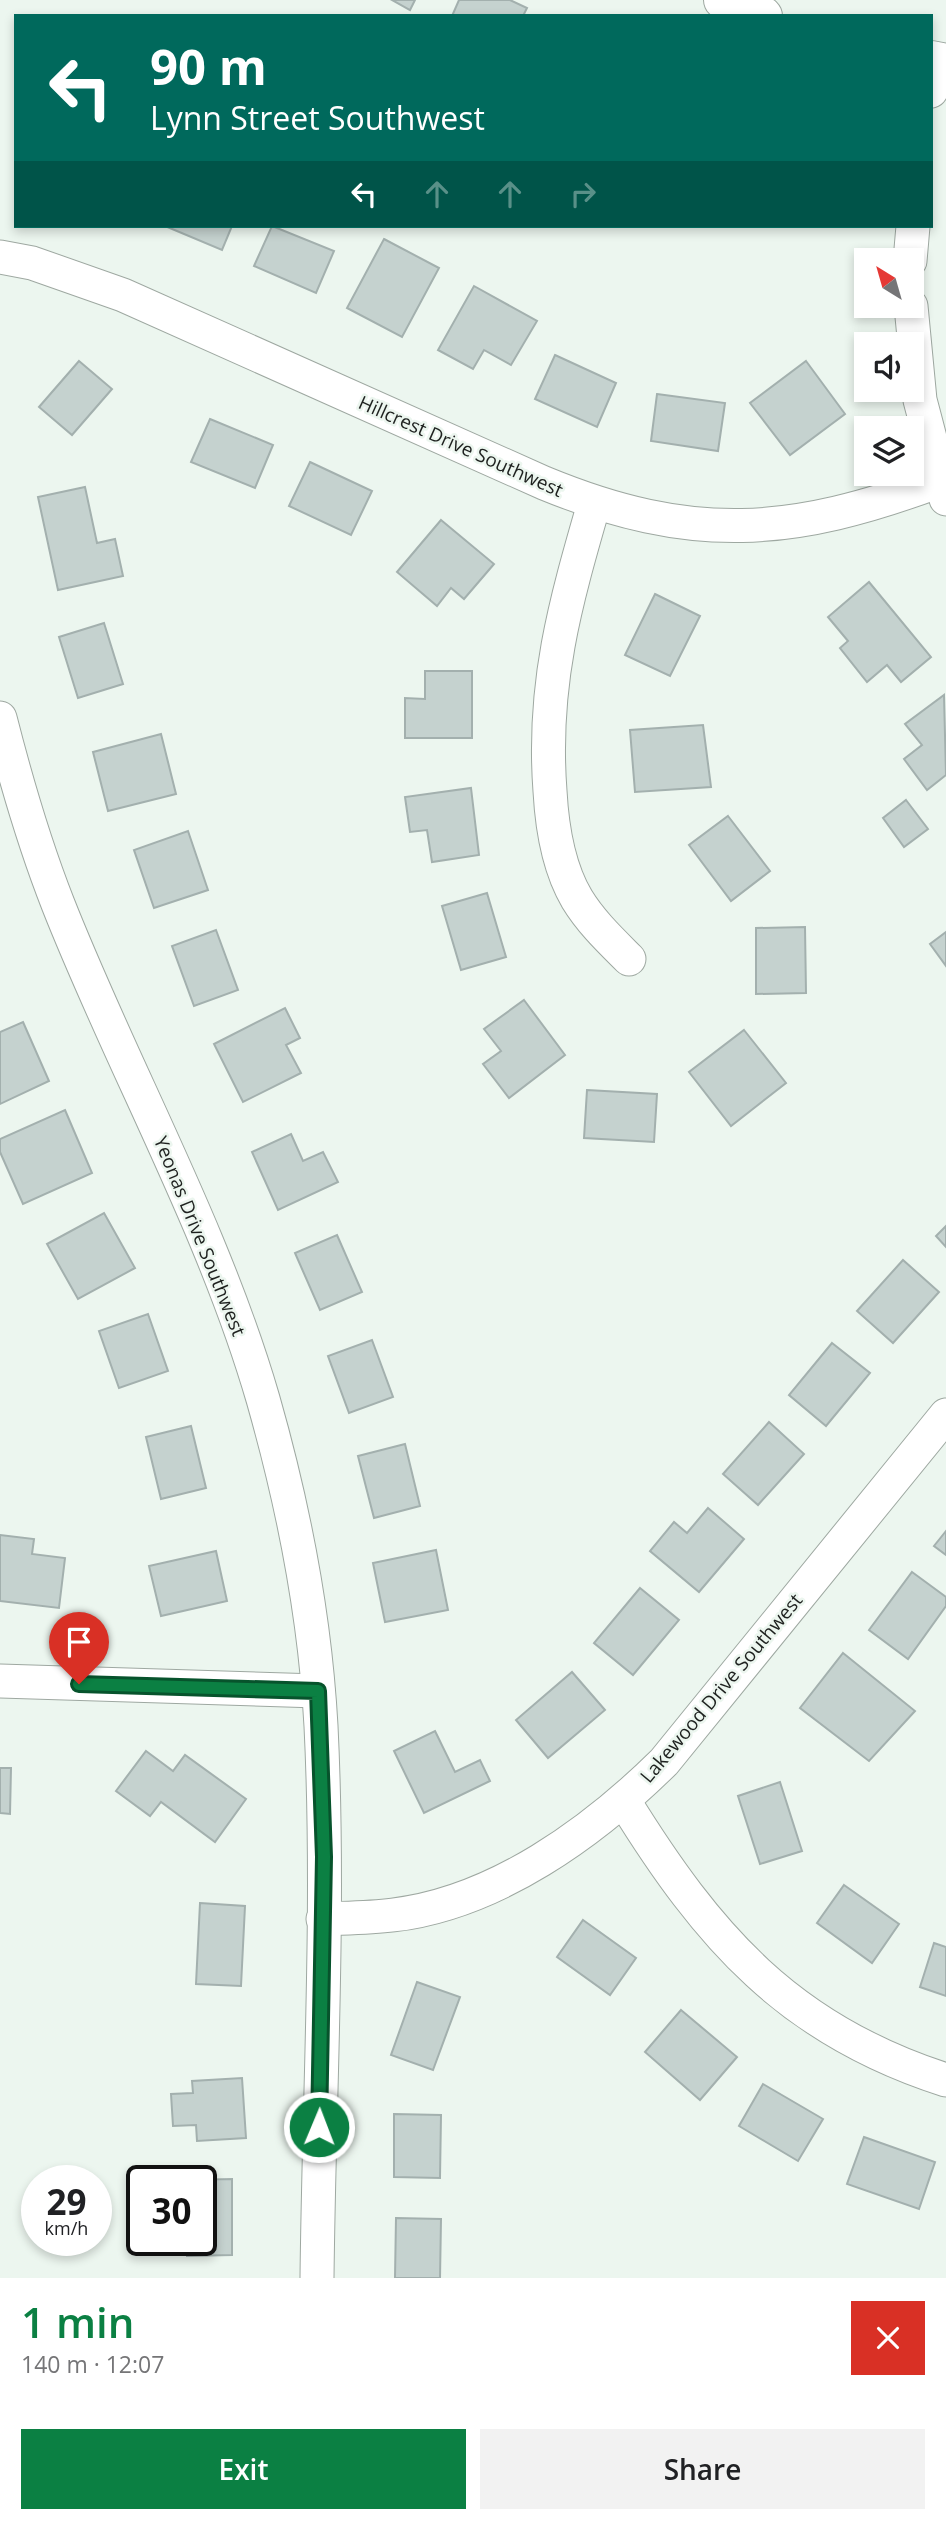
<!DOCTYPE html>
<html lang="en">
<head>
<meta charset="utf-8">
<style>
	:root { --surface:#fff; --page:#f2f2f2; --text:#202124; --muted:#757577; --accent:#0b8043 }
	body { margin:0; font-family:"Open Sans",sans-serif; background:var(--page); color:var(--text); height:100vh; display:flex; flex-direction:column; font-size:26px; white-space:nowrap }
	* { box-sizing:border-box; margin:0 }
	p { font-size:23px; color:var(--muted) }
	.icon { flex:none; width:38px; height:38px; fill:none; stroke:currentColor; stroke-width:2; stroke-linecap:round; stroke-linejoin:round }
	.map { position:relative; height:2278px; overflow:hidden }
	.panel { display:flex; flex-direction:column; background:var(--surface); flex:1 }
	.panel>* { flex:none }
	.top-card { position:absolute; left:14px; top:14px; width:919px; height:214px; border-radius:0px; box-shadow:0 4px 10px #0003; background:#00695c; color:#fff; overflow:hidden }
	.needle { width:46px; rotate:323deg }
	.tools { position:absolute; left:854px; top:248px; display:grid; gap:14px }
	.tools a { display:grid; place-items:center; width:70px; height:70px; border-radius:0px; background:var(--surface); box-shadow:0 4px 10px #0003; font-size:35px }
	.speed { position:absolute; left:21px; top:2165px; display:flex; gap:14px; font-size:35px; font-weight:700; text-align:center }
	.speed>* { display:grid; place-content:center; width:91px; height:91px; border-radius:50%; background:var(--surface); box-shadow:0 4px 10px #0003; line-height:1 }
	.speed small { font-size:18px; font-weight:400 }
	.speed .limit { border:4px solid #111; border-radius:10px; background:#fff; color:#111 }
	.pin { position:absolute; display:grid; place-items:center; width:60px; height:60px; color:#fff; margin:-72px -30px; border-radius:50% 50% 50% 0; rotate:-45deg; box-shadow:0 0 7px #0007 }
	.pin .icon { rotate:45deg }
	.me { position:absolute; width:77px; margin:-38px; rotate:1deg; stroke-linejoin:round; filter:drop-shadow(0 0 5px #0008) }
	.turn { display:flex; align-items:center; gap:24px; height:147px; padding:0 21px; font-size:32px }
	.turn .icon { width:91px; height:91px; stroke-width:2.5 }
	.turn b { display:block; font-size:49px; line-height:60px }
	.lanes { display:flex; align-items:center; height:66px; padding:0 21px; background:#0003; justify-content:center; gap:35px; direction:ltr }
	.lanes .off { opacity:.35 }
	.round { display:grid; place-items:center; flex:none; width:74px; height:74px; border-radius:0px; background:var(--page) }
	.summary { display:flex; align-items:center; justify-content:space-between; height:119px; padding:0 21px }
	h1 { font-size:42px; font-weight:600; line-height:52px; color:var(--accent) }
	.primary-button { display:flex; gap:14px; margin-top:auto; padding:14px 21px }
	.primary-button a { flex:1; height:80px; border-radius:0px; background:var(--accent); color:#fff; font-size:28px; font-weight:600; line-height:80px; text-align:center }
	.primary-button a+a { background:var(--page); color:var(--text) }
	.map>svg:first-child { display:block }
	.building { fill:#c5d2cf; stroke:#a3b0ae; stroke-width:2 }
	.lines { fill:none; stroke-linecap:round; stroke-linejoin:round }
	.street-casing { stroke:#9ea8a1; stroke-width:35 }
	.secondary-casing { stroke:#9ea8a1; stroke-width:40 }
	.street { stroke:#fff; stroke-width:33 }
	.secondary { stroke:#fff; stroke-width:38 }
	.route-casing { stroke:#07532c; stroke-width:18 }
	.route { stroke:#0b8043; stroke-width:12 }
	.labels { text-anchor:middle; stroke-width:5; stroke-linejoin:round; paint-order:stroke }
	.street-label { font-size:19px; fill:#1e211f; stroke:#ecf6ef }
</style>
</head>
<body>
<div class="map">
<svg width="946" height="2278" viewBox="0 0 946 2278">
	<rect width="100%" height="100%" fill="#ecf6ef"/>
	<g class="building">
		<path d="M 392,0 L 415,0 L 410,10 Z"/>
		<path d="M 459,0 L 510,0 L 527,8 L 523,16 L 452,16 Z"/>
		<path d="M 165,226 L 232,226 L 222,250 Z"/>
		<path d="M 272,226 L 334,251 L 316,293 L 254,266 Z"/>
		<path d="M 384,239 L 439,268 L 402,337 L 347,308 Z"/>
		<path d="M 474,286 L 537,321 L 511,365 L 484,350 L 473,369 L 438,350 Z"/>
		<path d="M 555,355 L 616,383 L 597,427 L 535,399 Z"/>
		<path d="M 79,361 L 112,389 L 72,435 L 39,407 Z"/>
		<path d="M 806,361 L 845,414 L 790,455 L 750,403 Z"/>
		<path d="M 657,394 L 725,403 L 718,451 L 651,441 Z"/>
		<path d="M 210,419 L 273,445 L 255,488 L 191,462 Z"/>
		<path d="M 310,462 L 372,491 L 351,535 L 289,506 Z"/>
		<path d="M 85,487 L 97,543 L 115,539 L 123,576 L 58,590 L 38,497 Z"/>
		<path d="M 441,520 L 494,564 L 464,599 L 451,588 L 437,606 L 397,572 Z"/>
		<path d="M 869,582 L 931,657 L 901,682 L 887,665 L 867,682 L 840,648 L 848,641 L 828,617 Z"/>
		<path d="M 655,594 L 700,616 L 670,676 L 625,655 Z"/>
		<path d="M 104,623 L 123,684 L 78,698 L 59,637 Z"/>
		<path d="M 425,671 L 472,671 L 472,738 L 405,738 L 405,698 L 425,699 Z"/>
		<path d="M 944,695 L 946,775 L 927,790 L 904,759 L 922,745 L 905,724 Z"/>
		<path d="M 703,725 L 711,787 L 635,792 L 630,730 Z"/>
		<path d="M 161,734 L 176,794 L 108,811 L 93,752 Z"/>
		<path d="M 471,788 L 479,855 L 432,862 L 427,830 L 410,832 L 405,797 Z"/>
		<path d="M 906,800 L 928,829 L 904,847 L 883,818 Z"/>
		<path d="M 728,816 L 770,871 L 731,901 L 689,845 Z"/>
		<path d="M 188,831 L 208,890 L 154,908 L 134,850 Z"/>
		<path d="M 487,893 L 506,957 L 461,970 L 442,906 Z"/>
		<path d="M 805,927 L 806,993 L 756,994 L 756,928 Z"/>
		<path d="M 216,930 L 238,990 L 194,1006 L 172,946 Z"/>
		<path d="M 946,932 L 946,966 L 930,944 Z"/>
		<path d="M 524,1000 L 565,1055 L 509,1098 L 483,1064 L 501,1051 L 484,1029 Z"/>
		<path d="M 285,1008 L 300,1038 L 286,1045 L 301,1073 L 243,1102 L 214,1044 Z"/>
		<path d="M 23,1022 L 49,1081 L 0,1104 L 0,1032 Z"/>
		<path d="M 744,1030 L 786,1083 L 731,1126 L 689,1072 Z"/>
		<path d="M 587,1090 L 657,1094 L 654,1142 L 584,1138 Z"/>
		<path d="M 65,1110 L 92,1173 L 23,1204 L 0,1152 L 0,1139 Z"/>
		<path d="M 291,1134 L 303,1161 L 323,1152 L 338,1182 L 278,1210 L 252,1152 Z"/>
		<path d="M 104,1213 L 135,1268 L 78,1299 L 47,1244 Z"/>
		<path d="M 946,1226 L 946,1247 L 936,1236 Z"/>
		<path d="M 337,1235 L 362,1292 L 320,1310 L 295,1253 Z"/>
		<path d="M 903,1260 L 939,1292 L 893,1343 L 857,1311 Z"/>
		<path d="M 148,1314 L 168,1371 L 119,1388 L 99,1331 Z"/>
		<path d="M 372,1340 L 393,1397 L 349,1413 L 328,1356 Z"/>
		<path d="M 832,1343 L 870,1373 L 826,1426 L 789,1395 Z"/>
		<path d="M 769,1422 L 804,1454 L 758,1505 L 723,1474 Z"/>
		<path d="M 191,1426 L 206,1488 L 161,1499 L 146,1437 Z"/>
		<path d="M 405,1444 L 420,1506 L 374,1518 L 358,1456 Z"/>
		<path d="M 708,1508 L 744,1539 L 699,1592 L 650,1551 L 674,1522 L 687,1533 Z"/>
		<path d="M 946,1531 L 946,1555 L 934,1546 Z"/>
		<path d="M 0,1535 L 34,1539 L 32,1554 L 65,1558 L 59,1608 L 0,1601 Z"/>
		<path d="M 436,1550 L 448,1610 L 385,1622 L 373,1563 Z"/>
		<path d="M 216,1551 L 227,1601 L 161,1616 L 149,1566 Z"/>
		<path d="M 912,1572 L 946,1597 L 946,1606 L 908,1659 L 869,1630 Z"/>
		<path d="M 640,1588 L 679,1620 L 633,1675 L 594,1643 Z"/>
		<path d="M 843,1653 L 915,1711 L 869,1761 L 800,1708 Z"/>
		<path d="M 572,1672 L 605,1710 L 548,1758 L 516,1720 Z"/>
		<path d="M 435,1731 L 455,1772 L 480,1760 L 490,1781 L 424,1813 L 394,1751 Z"/>
		<path d="M 146,1751 L 173,1771 L 185,1755 L 246,1799 L 215,1842 L 161,1802 L 150,1816 L 116,1791 Z"/>
		<path d="M 0,1768 L 11,1768 L 10,1814 L 0,1813 Z"/>
		<path d="M 780,1782 L 802,1851 L 760,1864 L 738,1796 Z"/>
		<path d="M 844,1885 L 899,1924 L 872,1963 L 817,1923 Z"/>
		<path d="M 200,1903 L 245,1906 L 241,1986 L 196,1984 Z"/>
		<path d="M 583,1920 L 636,1958 L 610,1995 L 557,1957 Z"/>
		<path d="M 934,1943 L 946,1947 L 946,1996 L 920,1987 Z"/>
		<path d="M 417,1982 L 460,1997 L 433,2070 L 391,2055 Z"/>
		<path d="M 681,2010 L 737,2057 L 700,2100 L 645,2052 Z"/>
		<path d="M 242,2078 L 246,2138 L 197,2141 L 196,2125 L 173,2126 L 171,2094 L 193,2093 L 192,2081 Z"/>
		<path d="M 763,2084 L 823,2119 L 798,2161 L 739,2126 Z"/>
		<path d="M 394,2114 L 441,2115 L 440,2178 L 394,2177 Z"/>
		<path d="M 864,2137 L 935,2162 L 919,2209 L 847,2184 Z"/>
		<path d="M 232,2179 L 232,2255 L 187,2256 L 187,2240 L 201,2240 L 201,2180 L 187,2180 Z"/>
		<path d="M 396,2218 L 441,2219 L 440,2278 L 395,2278 Z"/>
	</g>
	<g class="lines">
		<g class="street-casing">
			<g id="street">
				<path d="M 931,91 L 935,61"/>
				<path d="M 0,257 L 32,263 L 123,295 L 544,483 C 692,544 792,536 939,481"/>
				<path d="M 910,261 L 913,226"/>
				<path d="M 911,306 L 920,400 L 946,499"/>
				<path d="M 594,504 C 565,604 542,685 550,791 C 552,828 558,867 577,899 C 591,922 610,940 629,959"/>
				<path d="M 0,718 C 16,781 34,843 58,904 C 123,1069 213,1227 263,1399 C 293,1504 315,1616 321,1726 C 330,1909 319,2094 317,2278"/>
				<path d="M 0,1681 L 318,1691"/>
				<path d="M 624,1801 C 708,1937 789,2030 946,2080"/>
				<path d="M 323,1919 C 346,1918 370,1918 393,1915 C 496,1903 593,1832 664,1762 L 946,1415"/>
			</g>
		</g>
		<g class="secondary-casing">
			<g id="secondary">
				<path d="M 723,0 L 763,16"/>
				<path d="M 931,60 L 946,63"/>
			</g>
		</g>
		<use href="#street" class="street"/>
		<use href="#secondary" class="secondary"/>
	</g>
	<g class="lines">
		<g class="route-casing">
			<path id="route" d="M 79,1684 L 318,1691 L 324,1857 L 319,2127"/>
		</g>
		<use href="#route" class="route"/>
	</g>
	<g class="labels">
		<g class="street-label">
			<text transform="translate(461 446) rotate(24)" y="7">Hillcrest Drive Southwest</text>
			<text transform="translate(200 1236) rotate(68)" y="7">Yeonas Drive Southwest</text>
			<text transform="translate(721 1688) rotate(-50)" y="7">Lakewood Drive Southwest</text>
		</g>
	</g>
</svg>
<div class="tools">
<a><svg class="needle" viewBox="-14 -14 28 28"><path d="M0-13l5 13h-10z" fill="#e53935"/><path d="M0 13l5-13h-10z" fill="#757577"/></svg></a>
<a><svg class="icon" aria-label="sound" viewBox="0 0 24 24"><path d="M4 9h4l5-4v14l-5-4H4zM17 9q2 3 0 6"/></svg></a>
<a><svg class="icon" aria-label="layers" viewBox="0 0 24 24"><path d="M12 4l9 5-9 5-9-5zM3 14l9 5 9-5"/></svg></a>
</div>
<div class="speed"><div>29<small>km/h</small></div><div class="limit">30</div></div>
<div class="pin" style="left:79px;top:1684px;background:#d93025"><svg class="icon" aria-label="arrive" viewBox="0 0 24 24"><path d="M6 21V4h12l-3 4 3 4H6"/></svg></div>
<svg class="me" style="left:319px;top:2127px" viewBox="-20 -20 40 40"><circle r="17" fill="#0b8043" stroke="#fff" stroke-width="3"/><path d="M0-11L8 9 0 5-8 9z" fill="#fff"/></svg>
<div class="top-card">
<div class="turn"><svg class="icon" aria-label="left" viewBox="0 0 24 24"><path d="M17 20v-9H6M10 6l-5 5 5 5"/></svg><div><b>90 m</b>Lynn Street Southwest</div></div>
<div class="lanes"><svg class="icon" aria-label="left" viewBox="0 0 24 24"><path d="M17 20v-9H6M10 6l-5 5 5 5"/></svg><svg class="icon off" aria-label="ahead" viewBox="0 0 24 24"><path d="M12 20V5M6 11l6-6 6 6"/></svg><svg class="icon off" aria-label="ahead" viewBox="0 0 24 24"><path d="M12 20V5M6 11l6-6 6 6"/></svg><svg class="icon off" aria-label="right" viewBox="0 0 24 24"><path d="M7 20v-9h11M14 6l5 5-5 5"/></svg></div>
</div>
</div>
<section class="panel">
<div class="summary"><div><h1>1 min</h1><p>140 m · 12:07</p></div><a class="round" style="background:#d93025;color:#fff"><svg class="icon" aria-label="close" viewBox="0 0 24 24"><path d="M6 6l12 12M18 6L6 18"/></svg></a></div>
<div class="primary-button"><a>Exit</a><a>Share</a></div>
</section>
</body>
</html>
